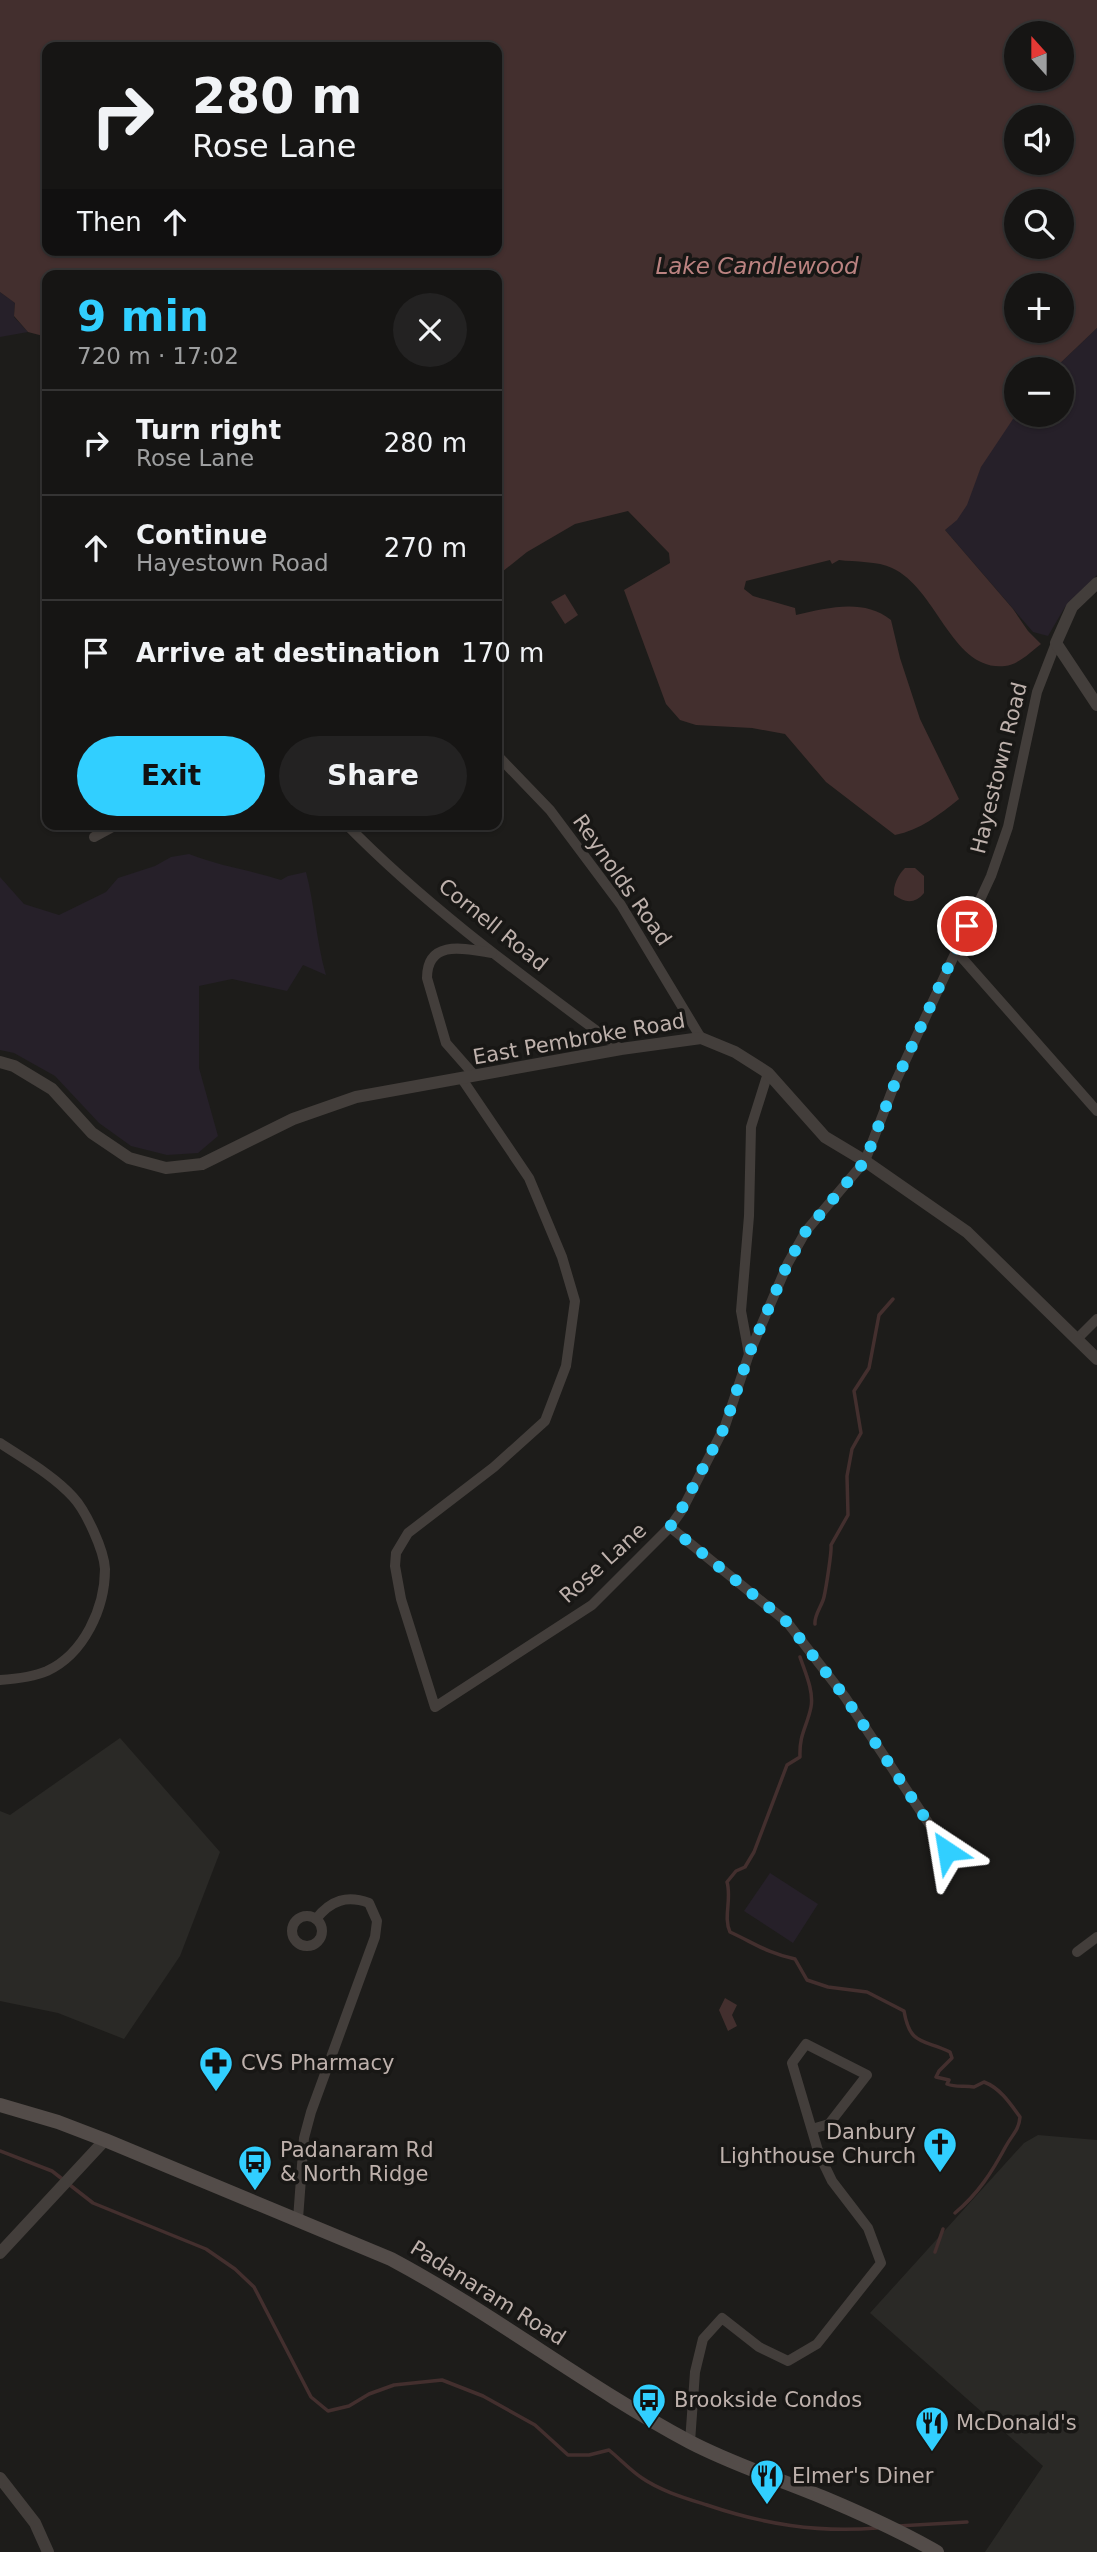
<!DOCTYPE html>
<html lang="en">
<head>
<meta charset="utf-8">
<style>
	:root { --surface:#161514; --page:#232222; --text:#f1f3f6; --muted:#9e9fa0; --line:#353434; --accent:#31cfff }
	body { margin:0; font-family:"DejaVu Sans",sans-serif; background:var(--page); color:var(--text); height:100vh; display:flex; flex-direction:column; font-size:26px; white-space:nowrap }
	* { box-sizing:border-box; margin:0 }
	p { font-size:23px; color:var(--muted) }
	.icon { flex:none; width:38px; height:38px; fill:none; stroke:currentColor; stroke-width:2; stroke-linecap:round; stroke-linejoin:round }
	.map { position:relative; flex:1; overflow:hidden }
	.sheet { position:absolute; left:42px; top:270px; width:460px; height:560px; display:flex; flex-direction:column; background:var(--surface); border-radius:14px; box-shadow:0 2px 5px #0004,0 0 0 2px var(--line) }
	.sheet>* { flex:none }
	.banner { position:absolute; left:42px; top:42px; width:460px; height:214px; border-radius:14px; box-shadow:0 2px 5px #0004,0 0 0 2px var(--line); background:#161514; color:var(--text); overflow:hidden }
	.needle { width:46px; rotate:339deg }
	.fabs { position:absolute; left:1004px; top:21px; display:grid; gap:14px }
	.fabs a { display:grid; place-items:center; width:70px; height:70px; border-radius:50%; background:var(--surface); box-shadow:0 2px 5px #0004,0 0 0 2px var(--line); font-size:35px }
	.pin { position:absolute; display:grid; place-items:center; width:60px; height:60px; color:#fff; margin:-30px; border:4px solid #fff; border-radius:50%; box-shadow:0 2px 7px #0007 }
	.me { position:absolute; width:77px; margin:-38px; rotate:327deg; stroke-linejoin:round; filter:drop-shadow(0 0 5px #0008) }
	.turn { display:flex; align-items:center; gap:24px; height:147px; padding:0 35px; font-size:32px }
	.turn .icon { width:91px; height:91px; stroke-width:2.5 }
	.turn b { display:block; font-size:49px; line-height:60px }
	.then { display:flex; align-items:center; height:66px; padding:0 35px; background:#0003; gap:14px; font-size:26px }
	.round { display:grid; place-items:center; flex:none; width:74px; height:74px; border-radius:37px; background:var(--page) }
	.head { display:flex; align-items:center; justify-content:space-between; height:119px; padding:0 35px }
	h1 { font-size:42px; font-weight:700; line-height:52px; color:var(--accent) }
	.primary-button { display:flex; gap:14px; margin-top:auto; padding:14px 35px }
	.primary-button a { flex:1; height:80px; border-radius:42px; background:var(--accent); color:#111; font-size:28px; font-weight:700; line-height:80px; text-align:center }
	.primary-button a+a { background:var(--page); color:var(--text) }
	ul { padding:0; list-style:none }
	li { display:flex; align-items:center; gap:21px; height:105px; padding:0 35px; border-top:2px solid var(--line) }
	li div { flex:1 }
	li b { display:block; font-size:26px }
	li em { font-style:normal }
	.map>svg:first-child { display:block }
	.built { fill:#2a2926 }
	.green { fill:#262029 }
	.water { fill:#432f2e; fill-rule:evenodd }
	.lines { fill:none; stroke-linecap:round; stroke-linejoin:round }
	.stream { stroke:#432f2e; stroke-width:3.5 }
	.minor { stroke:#433e3b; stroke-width:10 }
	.tertiary { stroke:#433e3b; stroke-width:12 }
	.secondary { stroke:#534c49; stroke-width:14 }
	.route { stroke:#31cfff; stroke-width:12; stroke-dasharray:0 21.6 }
	.labels { text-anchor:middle; stroke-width:7; stroke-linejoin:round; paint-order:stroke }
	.street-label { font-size:21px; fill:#beb1ac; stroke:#181715 }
	.poi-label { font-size:21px; fill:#beb1ac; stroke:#181715; text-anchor:start }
	.water-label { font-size:23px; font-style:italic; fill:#bb8381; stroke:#181715 }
</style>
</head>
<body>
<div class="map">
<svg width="1097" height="2552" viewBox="0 0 1097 2552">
	<rect width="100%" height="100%" fill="#1d1c1a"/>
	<g class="built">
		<path d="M 120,1738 L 220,1852 L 180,1956 L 124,2039 L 58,2013 L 0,2001 L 0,1811 L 10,1815 Z"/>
		<path d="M 1038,2135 L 1097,2140 L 1097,2552 L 985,2552 L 1043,2466 L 870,2313 L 1024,2143 Z"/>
	</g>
	<g class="green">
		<path d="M 0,292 L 15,303 L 14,317 L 28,332 L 0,337 Z"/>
		<path d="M 1097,328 L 1097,575 L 1065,607 L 1048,636 L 1033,632 L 945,530 C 965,513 971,492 980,469 C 988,449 1004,430 1017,413 L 1017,415 L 1062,415 L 1062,369 L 1054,369 Z"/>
		<path d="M 189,854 C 219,866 250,870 281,880 L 288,876 L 306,872 C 315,906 316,941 326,975 L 303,965 L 287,991 L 232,979 L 199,986 L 199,1068 L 218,1136 L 198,1153 L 167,1155 L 131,1146 L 99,1123 L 55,1076 L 14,1053 L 0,1050 L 0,877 L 24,904 L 59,915 L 106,892 L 118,878 L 155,866 L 171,857 Z"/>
		<path d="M 770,1873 L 818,1904 L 793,1943 L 744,1911 Z"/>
	</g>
	<g class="water">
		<path d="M 0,0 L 1097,0 L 1097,328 L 1054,369 L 1017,369 L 1017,413 L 981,467 L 967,505 L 957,520 L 945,530 L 1013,609 L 1028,631 L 1041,644 C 1032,651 1018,665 1005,666 C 952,672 937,588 892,568 C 878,561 855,562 839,560 L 832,564 L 830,560 L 746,581 L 744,589 L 753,596 L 795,608 L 796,615 C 828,608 863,598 891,620 L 900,658 L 920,719 L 959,799 C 939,815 920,830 895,835 L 826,782 L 785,734 L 752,728 L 696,725 L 680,720 L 666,704 L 624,590 L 670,563 L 669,553 L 628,511 L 575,524 L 527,552 L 497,576 L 497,275 L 47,275 L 47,337 L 28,332 L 14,316 L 15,303 L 0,292 ZM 1017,33 L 1062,33 L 1062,79 L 1017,79 ZM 47,47 L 497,47 L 497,250 L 47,250 ZM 1017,117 L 1062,117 L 1062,163 L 1017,163 ZM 1017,201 L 1062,201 L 1062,247 L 1017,247 ZM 1017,285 L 1062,285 L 1062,331 L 1017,331 Z"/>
		<path d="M 565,594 L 578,615 L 565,624 L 551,602 Z"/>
		<path d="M 905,868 L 915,868 L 924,876 L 924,893 C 915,904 905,903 894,895 C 893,885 898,875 905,868 Z"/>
		<path d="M 725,1998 L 737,2005 L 732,2015 L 737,2026 L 728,2031 L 719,2010 Z"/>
	</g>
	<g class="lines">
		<g class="stream">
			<path d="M 815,1624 C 814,1615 822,1606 824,1597 C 826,1588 832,1551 831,1545 L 848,1515 L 847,1476 L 852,1449 L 861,1433 L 854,1391 L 869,1368 L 879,1315 L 893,1299"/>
			<path d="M 800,1657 C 805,1672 814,1691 811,1707 C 807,1727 799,1734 800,1757 L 787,1765 L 754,1852 L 745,1867 L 736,1871 L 727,1882 C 732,1899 723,1917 730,1932 C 754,1943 767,1953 795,1959 L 807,1980 L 828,1987 L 867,1992 L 904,2011 C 910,2046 923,2039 950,2052 L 952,2058 L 939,2071 L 936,2077 L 949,2080 L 947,2084 C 957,2088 964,2085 974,2087 L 984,2082 C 1000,2088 1010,2103 1020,2117 C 1019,2130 1012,2135 1006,2146 C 992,2172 978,2194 955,2213"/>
			<path d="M 0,2151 L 52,2171 L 93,2203 L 206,2249 L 235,2269 L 254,2287 L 311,2397 L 328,2411 L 349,2406 L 369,2394 L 394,2385 L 442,2380 L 483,2396 L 535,2425 L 568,2455 L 589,2455 L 609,2450 C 620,2459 630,2470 642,2478 C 661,2491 685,2498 707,2505 C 763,2524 817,2533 877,2528"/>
			<path d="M 935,2252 L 943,2229"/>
			<path d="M 898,2526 L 967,2522"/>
		</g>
		<g class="minor">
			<path d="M 497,755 L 550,810 L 621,905 L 701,1038"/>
			<path d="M 346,824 C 429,909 527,979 621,1049"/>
			<path d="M 94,837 L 118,824"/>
			<path d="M 955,950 L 1097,1111"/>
			<path d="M 475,1076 L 446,1043 L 427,978 C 427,938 467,949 492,953"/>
			<path d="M 462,1079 L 529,1178 L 562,1257 L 575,1301 L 566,1366 L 545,1421 L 494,1467 L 408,1533 L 396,1553 L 395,1566 L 401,1599 L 435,1707 L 592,1605 L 670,1527 L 682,1510 L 725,1426 L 749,1354 L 788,1263 L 806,1231 L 865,1161 L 895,1083 L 991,876 L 1008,827 L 1037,692 L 1056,643"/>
			<path d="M 1077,1339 L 1097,1319"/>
			<path d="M 749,1354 L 741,1311 L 749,1216 L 751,1127 L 768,1073"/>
			<path d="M 0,1443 C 24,1459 53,1475 73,1497 C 86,1511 104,1550 105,1569 C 105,1608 84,1654 47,1671 C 33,1677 15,1679 0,1680"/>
			<path d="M 670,1527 L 787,1622 L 845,1697 L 947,1851"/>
			<circle cx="307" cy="1931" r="15"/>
			<path d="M 1077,1952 L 1097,1937"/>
			<path d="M 298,2219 L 304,2138 L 311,2112 L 375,1937 L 377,1921 L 369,1903 C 347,1895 331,1900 316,1919"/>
			<path d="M 690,2442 L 695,2372 L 703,2339 L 722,2318 L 759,2347 L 788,2361 L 817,2344 L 881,2263 L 868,2228 L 832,2181 L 819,2154 L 792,2063 L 806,2044 L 867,2075 L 829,2124 L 812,2129"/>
		</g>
		<g class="tertiary">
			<path d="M 1097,583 L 1072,607 L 1056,643 L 1097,705"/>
			<path d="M 0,1062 L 14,1066 L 52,1089 L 92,1133 L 129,1158 L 166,1168 L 202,1164 L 293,1119 L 356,1097 L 621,1049 L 701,1038 L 735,1052 L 768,1073 L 825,1137 L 865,1161 L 967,1232 L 1097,1359"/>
			<path d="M 0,2253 L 105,2140"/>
			<path d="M 0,2478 L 35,2523 L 48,2552"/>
		</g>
		<path class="secondary" d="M 0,2105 L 58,2122 L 105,2140 L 391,2259 C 494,2314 587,2387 690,2442 C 734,2465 782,2480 827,2499 C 865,2515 902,2532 937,2552"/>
	</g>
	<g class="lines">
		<path class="route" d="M 947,1851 L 845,1697 L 787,1622 L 670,1527 L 681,1510 L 725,1426 L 749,1354 L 788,1263 L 806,1231 L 865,1161 L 895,1083 L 967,926"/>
	</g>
	<defs>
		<g id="pharmacy-pin" transform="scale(1.75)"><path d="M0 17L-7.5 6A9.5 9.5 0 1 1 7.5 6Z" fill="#31cfff" stroke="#181715"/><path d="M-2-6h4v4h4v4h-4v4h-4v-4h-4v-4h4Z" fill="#111"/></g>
		<g id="church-pin" transform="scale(1.75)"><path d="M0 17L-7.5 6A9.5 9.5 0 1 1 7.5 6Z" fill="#31cfff" stroke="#181715"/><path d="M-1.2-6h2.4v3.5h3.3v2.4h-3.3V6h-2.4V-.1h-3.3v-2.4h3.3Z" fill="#111"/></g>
		<g id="bus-pin" transform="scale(1.75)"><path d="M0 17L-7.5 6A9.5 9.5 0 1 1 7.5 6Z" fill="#31cfff" stroke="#181715"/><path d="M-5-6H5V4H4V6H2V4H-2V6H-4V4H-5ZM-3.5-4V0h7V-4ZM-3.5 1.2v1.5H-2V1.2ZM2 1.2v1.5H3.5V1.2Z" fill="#111"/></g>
		<g id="restaurant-pin" transform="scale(1.75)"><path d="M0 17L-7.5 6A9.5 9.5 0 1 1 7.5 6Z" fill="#31cfff" stroke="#181715"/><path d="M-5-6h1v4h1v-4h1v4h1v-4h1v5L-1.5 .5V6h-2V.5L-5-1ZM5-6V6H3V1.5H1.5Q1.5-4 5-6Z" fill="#111"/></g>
	</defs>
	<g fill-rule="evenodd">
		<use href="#pharmacy-pin" x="216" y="2063"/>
		<use href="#church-pin" x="940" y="2144"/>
		<use href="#bus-pin" x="255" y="2162"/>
		<use href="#bus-pin" x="649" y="2400"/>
		<use href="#restaurant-pin" x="932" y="2423"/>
		<use href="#restaurant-pin" x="767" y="2476"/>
	</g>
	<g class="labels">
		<g class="street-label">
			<text transform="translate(999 768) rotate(-76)" y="7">Hayestown Road</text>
			<text transform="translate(622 880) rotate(55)" y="7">Reynolds Road</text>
			<text transform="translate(493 925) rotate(39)" y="7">Cornell Road</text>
			<text transform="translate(579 1039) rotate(-10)" y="7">East Pembroke Road</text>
			<text transform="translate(603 1563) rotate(-42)" y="7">Rose Lane</text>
			<text transform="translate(488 2293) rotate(32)" y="7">Padanaram Road</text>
		</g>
		<g class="poi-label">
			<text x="241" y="2070">CVS Pharmacy</text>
			<text x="916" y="2139" text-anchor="end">Danbury<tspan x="916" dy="24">Lighthouse Church</tspan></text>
			<text x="280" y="2157">Padanaram Rd<tspan x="280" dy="24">&amp; North Ridge</tspan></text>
			<text x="674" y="2407">Brookside Condos</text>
			<text x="956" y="2430">McDonald's</text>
			<text x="792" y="2483">Elmer's Diner</text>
		</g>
		<g class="water-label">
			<text x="757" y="274">Lake Candlewood</text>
		</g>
	</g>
</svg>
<div class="fabs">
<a><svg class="needle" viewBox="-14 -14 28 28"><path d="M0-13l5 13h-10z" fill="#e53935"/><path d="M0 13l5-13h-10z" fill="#9e9fa0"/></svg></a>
<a><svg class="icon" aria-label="sound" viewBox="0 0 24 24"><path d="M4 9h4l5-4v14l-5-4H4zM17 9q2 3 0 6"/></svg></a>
<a><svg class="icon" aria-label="search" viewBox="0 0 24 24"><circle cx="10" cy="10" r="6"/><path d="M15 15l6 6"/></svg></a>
<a>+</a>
<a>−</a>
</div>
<div class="pin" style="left:967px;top:926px;background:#d93025"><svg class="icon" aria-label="arrive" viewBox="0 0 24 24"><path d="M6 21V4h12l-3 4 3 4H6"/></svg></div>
<svg class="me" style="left:947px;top:1851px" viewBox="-20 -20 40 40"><path d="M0-17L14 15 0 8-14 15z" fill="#31cfff" stroke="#fff" stroke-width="4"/></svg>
<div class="banner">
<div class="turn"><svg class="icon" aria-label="right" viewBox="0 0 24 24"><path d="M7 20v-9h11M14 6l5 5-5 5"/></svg><div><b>280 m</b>Rose Lane</div></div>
<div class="then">Then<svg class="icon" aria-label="ahead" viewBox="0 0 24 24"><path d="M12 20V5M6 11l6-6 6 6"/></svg></div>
</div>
<section class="sheet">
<div class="head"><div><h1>9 min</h1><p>720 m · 17:02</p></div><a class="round"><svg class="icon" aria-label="close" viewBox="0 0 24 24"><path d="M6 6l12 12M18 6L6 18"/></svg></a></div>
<ul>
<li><svg class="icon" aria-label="right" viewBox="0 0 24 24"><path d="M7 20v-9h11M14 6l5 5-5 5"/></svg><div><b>Turn right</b><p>Rose Lane</p></div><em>280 m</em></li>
<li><svg class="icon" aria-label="ahead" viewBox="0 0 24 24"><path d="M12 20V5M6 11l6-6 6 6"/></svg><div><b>Continue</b><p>Hayestown Road</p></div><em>270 m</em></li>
<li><svg class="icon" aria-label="arrive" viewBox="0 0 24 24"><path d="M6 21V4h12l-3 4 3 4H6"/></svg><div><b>Arrive at destination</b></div><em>170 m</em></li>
</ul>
<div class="primary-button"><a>Exit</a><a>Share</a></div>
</section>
</div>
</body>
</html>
